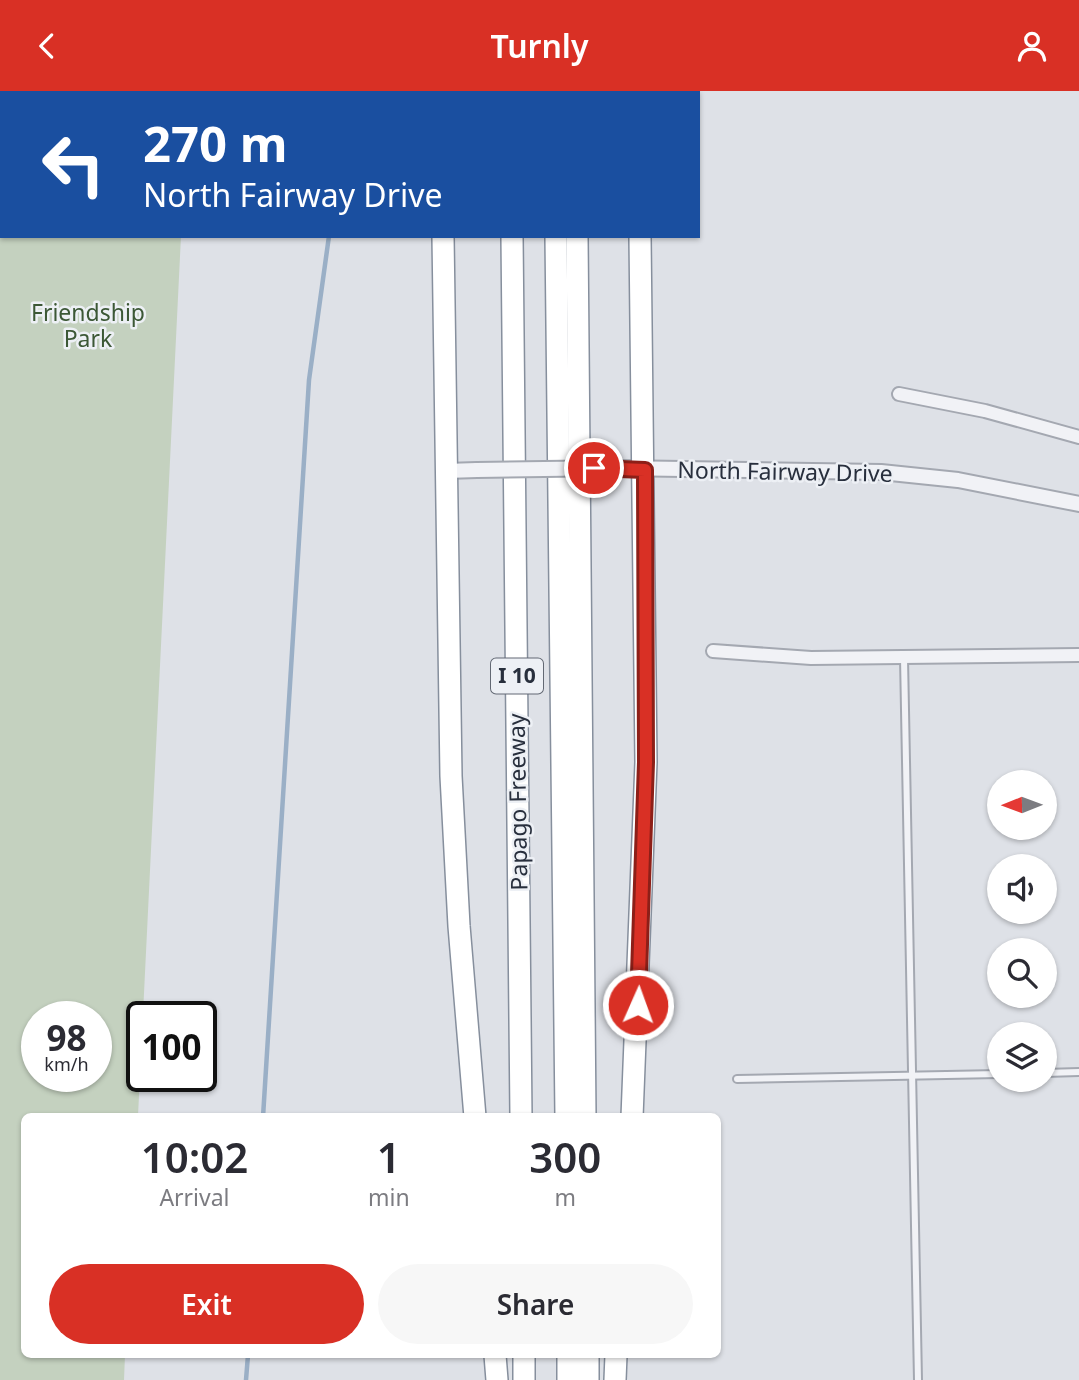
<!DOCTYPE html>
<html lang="en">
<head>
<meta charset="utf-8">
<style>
	:root { --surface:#fff; --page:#f7f7f7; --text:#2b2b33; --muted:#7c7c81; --accent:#d93025 }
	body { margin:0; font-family:"Noto Sans",sans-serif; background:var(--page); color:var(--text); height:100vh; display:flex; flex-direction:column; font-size:26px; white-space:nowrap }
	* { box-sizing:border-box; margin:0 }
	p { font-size:23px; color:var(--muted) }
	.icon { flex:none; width:38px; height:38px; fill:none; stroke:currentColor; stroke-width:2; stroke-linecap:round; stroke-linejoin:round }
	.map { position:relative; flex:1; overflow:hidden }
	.details { position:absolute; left:21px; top:1022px; width:700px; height:245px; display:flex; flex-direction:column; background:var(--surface); border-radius:10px; box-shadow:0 2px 5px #0004 }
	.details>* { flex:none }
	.banner { position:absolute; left:0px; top:0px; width:700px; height:147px; box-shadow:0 2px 5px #0004; background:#1a4fa0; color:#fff; overflow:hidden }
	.needle { width:46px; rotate:269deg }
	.tools { position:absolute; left:987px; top:679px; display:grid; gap:14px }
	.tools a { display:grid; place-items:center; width:70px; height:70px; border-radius:50%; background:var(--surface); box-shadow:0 2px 5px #0004; font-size:35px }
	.speed { position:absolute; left:21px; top:910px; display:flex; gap:14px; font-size:35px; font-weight:700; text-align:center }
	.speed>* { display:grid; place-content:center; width:91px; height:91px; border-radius:50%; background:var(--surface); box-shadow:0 2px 5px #0004; line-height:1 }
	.speed small { font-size:18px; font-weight:400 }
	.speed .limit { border:4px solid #111; border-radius:10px; background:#fff; color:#111 }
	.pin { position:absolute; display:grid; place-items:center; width:60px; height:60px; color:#fff; margin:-30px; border:4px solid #fff; border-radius:50%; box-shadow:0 2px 7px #0007 }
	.me { position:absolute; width:77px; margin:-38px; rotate:2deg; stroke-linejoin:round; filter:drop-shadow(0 0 5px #0008) }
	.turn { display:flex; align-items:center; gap:24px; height:147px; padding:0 28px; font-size:32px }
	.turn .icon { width:91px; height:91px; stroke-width:2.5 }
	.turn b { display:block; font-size:49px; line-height:60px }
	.eta { display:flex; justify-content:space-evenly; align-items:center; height:119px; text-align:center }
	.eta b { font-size:42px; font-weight:600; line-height:49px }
	.button { display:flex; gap:14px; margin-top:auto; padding:14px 28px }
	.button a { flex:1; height:80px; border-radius:42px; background:var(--accent); color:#fff; font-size:28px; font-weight:600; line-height:80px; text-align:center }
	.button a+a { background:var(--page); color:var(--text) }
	header { display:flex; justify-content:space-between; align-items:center; height:91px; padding:0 28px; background:var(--accent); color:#fff; font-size:32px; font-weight:600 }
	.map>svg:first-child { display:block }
	.green { fill:#c4d1bf; fill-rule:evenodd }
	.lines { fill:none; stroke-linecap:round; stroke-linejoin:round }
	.stream { stroke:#9aafc6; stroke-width:4.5 }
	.service-casing { stroke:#a4a8b1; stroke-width:10 }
	.minor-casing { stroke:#a4a8b1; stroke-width:16 }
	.tertiary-casing { stroke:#a4a8b1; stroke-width:18 }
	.motorway-casing { stroke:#868f9d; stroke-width:24 }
	.service { stroke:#f1f2f6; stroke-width:6 }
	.minor { stroke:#f1f2f6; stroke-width:12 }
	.tertiary { stroke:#f1f2f6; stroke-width:14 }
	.motorway { stroke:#fff; stroke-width:21 }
	.tertiary-bridge-casing { stroke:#a4a8b1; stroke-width:18; stroke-linecap:butt }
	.tertiary-bridge { stroke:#f1f2f6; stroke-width:14 }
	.route-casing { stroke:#8d1f18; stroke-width:18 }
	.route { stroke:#d93025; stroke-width:12 }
	.labels { text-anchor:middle; stroke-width:5; stroke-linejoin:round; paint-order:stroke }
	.shield { fill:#edf0f5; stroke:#636974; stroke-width:2 }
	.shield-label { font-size:21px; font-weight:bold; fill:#282f3d }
	.park-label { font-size:23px; fill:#3c5836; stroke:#edf0f5 }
	.street-label { font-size:23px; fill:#282f3d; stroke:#edf0f5 }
</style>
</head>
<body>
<header><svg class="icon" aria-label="back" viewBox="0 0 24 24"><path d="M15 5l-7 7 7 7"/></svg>Turnly<svg class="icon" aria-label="person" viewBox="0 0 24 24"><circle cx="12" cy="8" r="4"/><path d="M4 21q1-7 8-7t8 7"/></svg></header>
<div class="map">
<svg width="1079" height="1289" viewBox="0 0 1079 1289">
	<rect width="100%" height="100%" fill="#dee1e7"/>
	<path class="green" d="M 0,0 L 185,0 L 2,2 L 2,145 L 181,145 L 138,1025 L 24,1026 L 24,1264 L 125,1264 L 124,1289 L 0,1289 ZM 37,926 L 96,926 L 96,985 L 37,985 Z"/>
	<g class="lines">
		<g class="stream">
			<path d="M 349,2 L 350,0"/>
			<path d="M 263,1026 L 309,289 L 329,145"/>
			<path d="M 246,1289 L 248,1264"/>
		</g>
		<g class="service-casing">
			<g id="service">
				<path d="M 904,567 L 918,1289"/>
				<path d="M 1045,982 L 1079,981"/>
				<path d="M 737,988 L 999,983"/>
			</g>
		</g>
		<g class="minor-casing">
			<g id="minor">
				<path d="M 899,303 L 985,320 L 1079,346"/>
				<path d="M 713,560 L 811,567 L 1079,564"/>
			</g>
		</g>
		<g class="tertiary-casing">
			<g id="tertiary">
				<path d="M 617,377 L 881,381 L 958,389 L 1079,413"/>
				<path d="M 446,380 L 477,379"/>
			</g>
		</g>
		<g class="motorway-casing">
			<g id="motorway">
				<path d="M 511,0 L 511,2"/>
				<path d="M 555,0 L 555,2"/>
				<path d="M 575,0 L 575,2"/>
				<path d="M 634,0 L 635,2"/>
				<path d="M 446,2 L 446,0"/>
				<path d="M 443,145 L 451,685 L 459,835 L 475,1026"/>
				<path d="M 512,145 L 521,1026"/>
				<path d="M 556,145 L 566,1026"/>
				<path d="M 577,145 L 585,1026"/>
				<path d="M 632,1026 L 646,671 L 640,145"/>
				<path d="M 495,1264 L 497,1289"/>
				<path d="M 524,1264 L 524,1289"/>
				<path d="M 568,1264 L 568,1289"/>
				<path d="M 588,1264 L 588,1289"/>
				<path d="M 615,1289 L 616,1264"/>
			</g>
		</g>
		<use href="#service" class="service"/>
		<use href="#minor" class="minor"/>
		<use href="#tertiary" class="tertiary"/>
		<use href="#motorway" class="motorway"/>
		<g class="tertiary-bridge-casing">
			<path id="tertiary-bridge" d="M 477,379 L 617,377"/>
		</g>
		<use href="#tertiary-bridge" class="tertiary-bridge"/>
	</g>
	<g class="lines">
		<g class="route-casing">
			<path id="route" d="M 594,377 L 645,379 L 646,671 L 638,914"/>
		</g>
		<use href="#route" class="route"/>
	</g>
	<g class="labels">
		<rect class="shield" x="491" y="567.5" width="52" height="35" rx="5"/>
		<g class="shield-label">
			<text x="517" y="592">I 10</text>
		</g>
		<g class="park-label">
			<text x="88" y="230">Friendship<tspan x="88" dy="26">Park</tspan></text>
		</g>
		<g class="street-label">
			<text transform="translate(785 381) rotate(1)" y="8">North Fairway Drive</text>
			<text transform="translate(518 711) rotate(-91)" y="8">Papago Freeway</text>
		</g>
	</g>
</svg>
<div class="tools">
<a><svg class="needle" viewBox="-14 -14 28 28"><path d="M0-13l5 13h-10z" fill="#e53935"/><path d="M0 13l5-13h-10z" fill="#7c7c81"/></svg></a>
<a><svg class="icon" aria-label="sound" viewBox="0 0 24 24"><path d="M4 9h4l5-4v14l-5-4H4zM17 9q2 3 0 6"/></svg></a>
<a><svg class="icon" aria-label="search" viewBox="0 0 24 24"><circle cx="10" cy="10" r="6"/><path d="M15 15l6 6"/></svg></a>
<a><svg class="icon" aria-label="layers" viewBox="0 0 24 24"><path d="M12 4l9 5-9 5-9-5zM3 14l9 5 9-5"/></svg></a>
</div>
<div class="speed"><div>98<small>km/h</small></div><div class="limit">100</div></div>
<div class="pin" style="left:594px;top:377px;background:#d93025"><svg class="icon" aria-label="arrive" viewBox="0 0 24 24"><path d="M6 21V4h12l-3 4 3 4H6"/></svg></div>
<svg class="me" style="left:638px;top:914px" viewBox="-20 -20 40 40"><circle r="17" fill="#d93025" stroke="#fff" stroke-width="3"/><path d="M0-11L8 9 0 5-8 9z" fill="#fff"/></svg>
<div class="banner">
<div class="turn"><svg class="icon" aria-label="left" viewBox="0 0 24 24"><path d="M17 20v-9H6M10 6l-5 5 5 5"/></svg><div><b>270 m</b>North Fairway Drive</div></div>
</div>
<section class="details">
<div class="eta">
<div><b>10:02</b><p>Arrival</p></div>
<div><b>1</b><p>min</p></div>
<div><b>300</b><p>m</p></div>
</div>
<div class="button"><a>Exit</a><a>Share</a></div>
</section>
</div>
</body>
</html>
